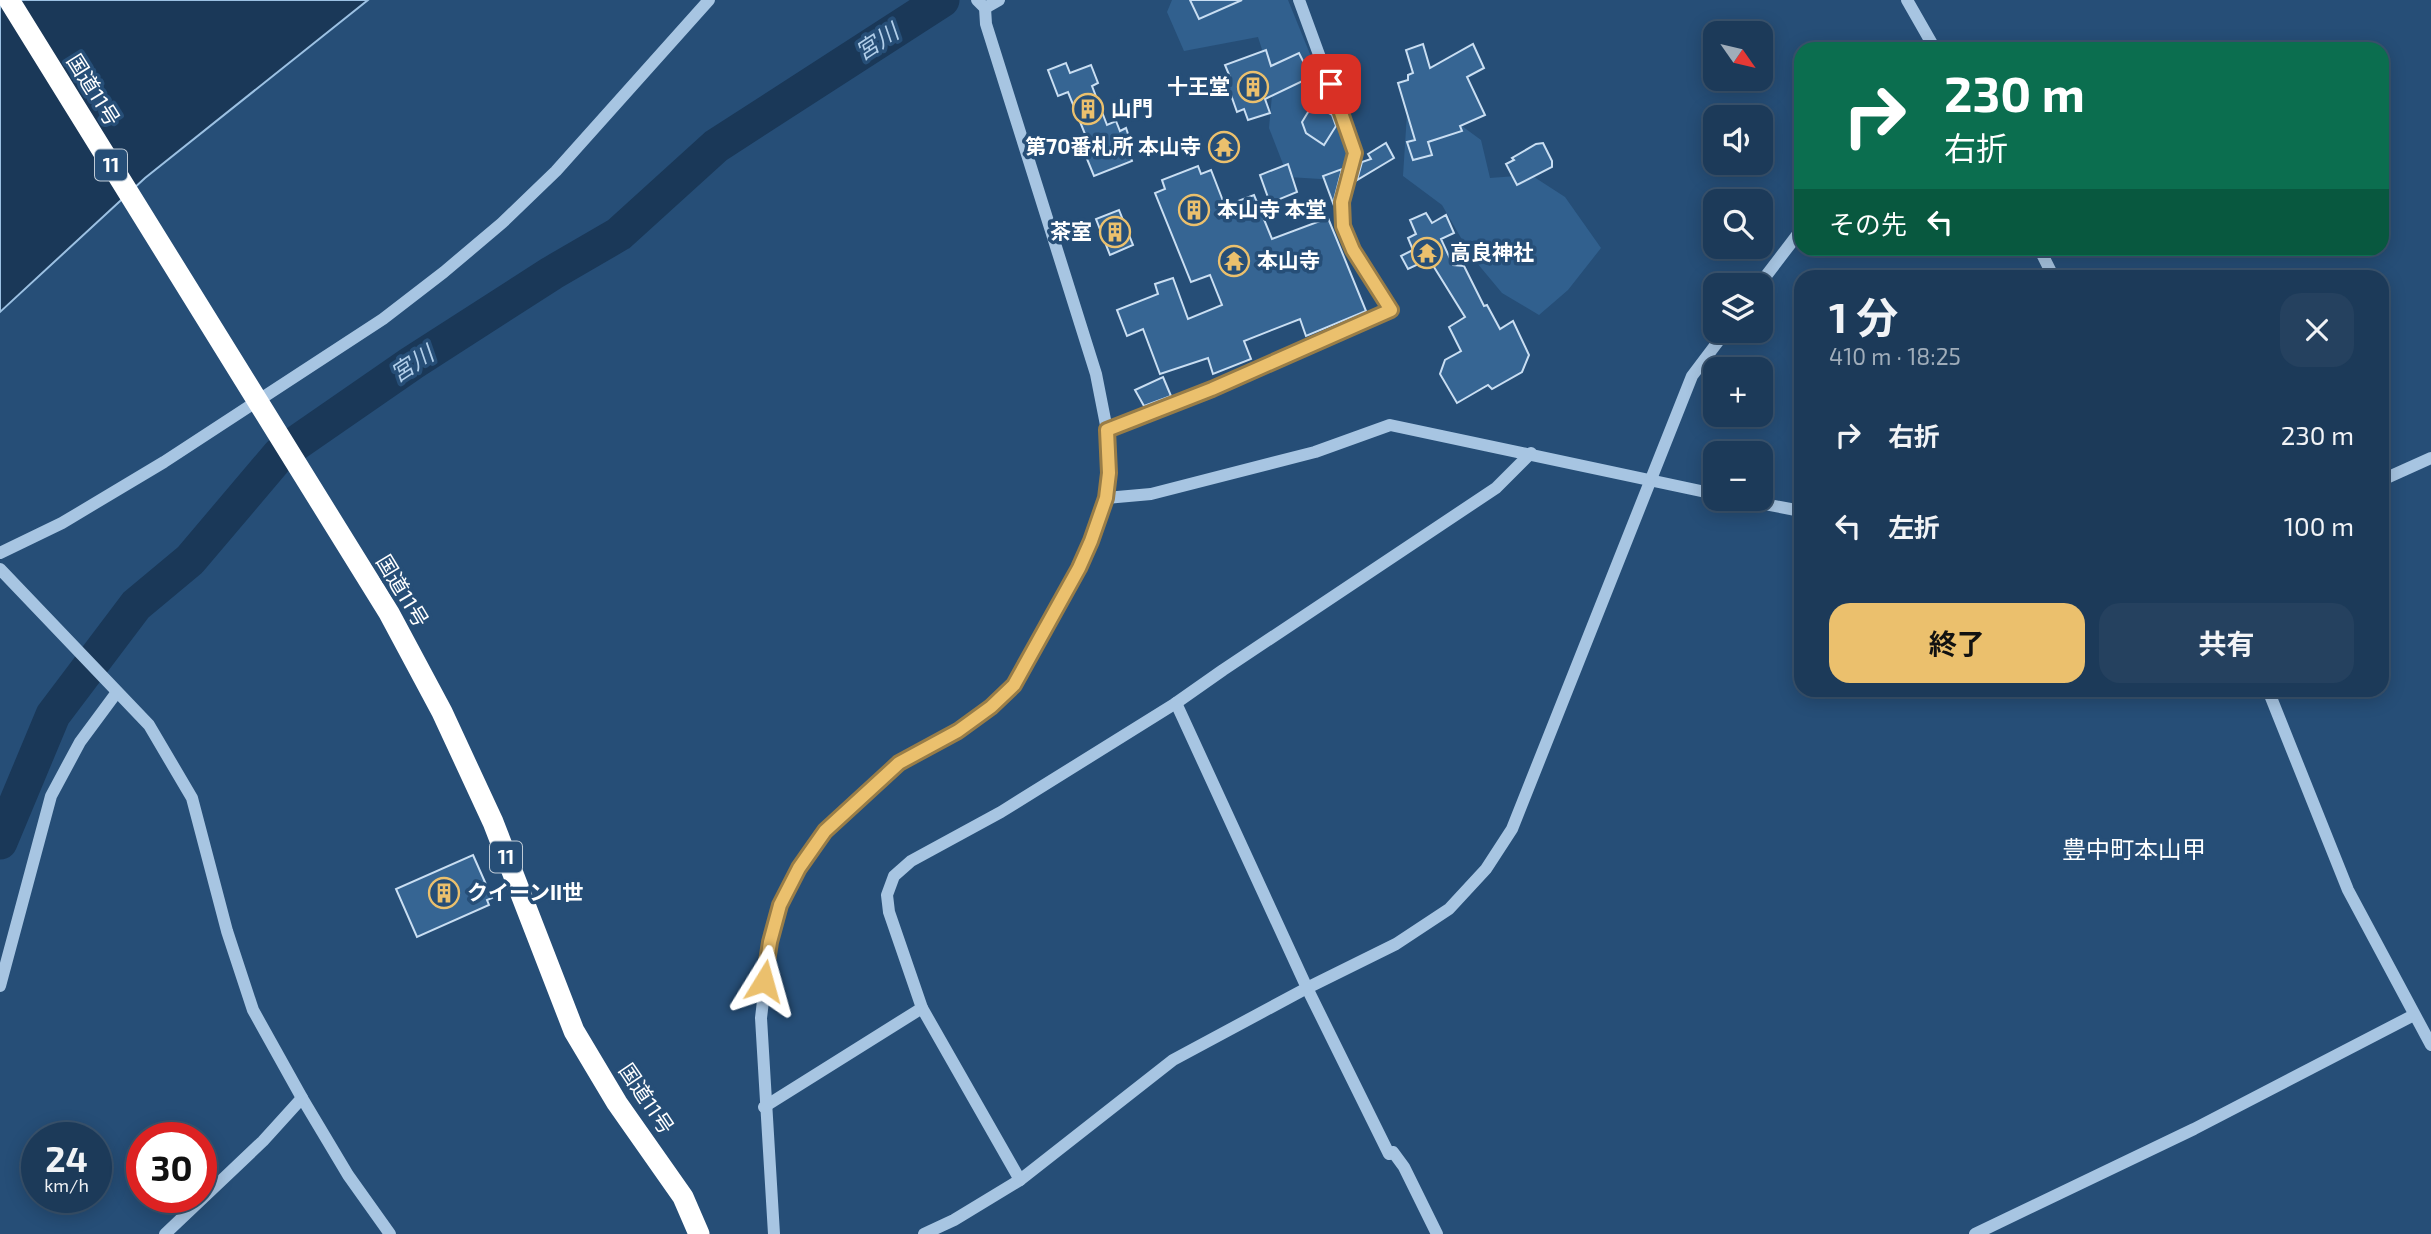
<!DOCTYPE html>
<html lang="ja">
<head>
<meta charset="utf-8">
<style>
	:root { --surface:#1c3a59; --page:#25415f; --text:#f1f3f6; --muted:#a0adba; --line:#3a546f; --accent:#ebc06d }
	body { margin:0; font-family:"Exo 2","Noto Sans JP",sans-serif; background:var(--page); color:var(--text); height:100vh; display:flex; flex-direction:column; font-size:26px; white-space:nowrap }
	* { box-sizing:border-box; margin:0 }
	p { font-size:23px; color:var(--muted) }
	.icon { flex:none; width:38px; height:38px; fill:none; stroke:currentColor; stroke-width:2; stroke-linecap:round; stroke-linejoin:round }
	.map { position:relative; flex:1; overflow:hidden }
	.panel { position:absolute; left:1794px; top:270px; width:595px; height:427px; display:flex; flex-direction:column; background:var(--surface); border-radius:21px; box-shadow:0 4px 18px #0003,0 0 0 2px var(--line) }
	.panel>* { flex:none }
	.guide { position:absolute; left:1794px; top:42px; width:595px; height:214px; border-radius:21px; box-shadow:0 4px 18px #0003,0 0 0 2px var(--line); background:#0b6e4f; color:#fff; overflow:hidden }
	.needle { width:46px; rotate:124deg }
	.controls { position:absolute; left:1703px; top:21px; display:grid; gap:14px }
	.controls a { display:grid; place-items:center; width:70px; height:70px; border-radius:14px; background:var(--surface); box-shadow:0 4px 18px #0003,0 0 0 2px var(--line); font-size:35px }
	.speed { position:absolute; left:21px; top:1122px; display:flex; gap:14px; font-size:35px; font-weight:700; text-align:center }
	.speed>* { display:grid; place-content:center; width:91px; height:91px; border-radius:50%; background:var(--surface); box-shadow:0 4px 18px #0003,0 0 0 2px var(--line); line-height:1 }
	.speed small { font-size:18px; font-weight:400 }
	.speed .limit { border:10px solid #d22; background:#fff; color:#111 }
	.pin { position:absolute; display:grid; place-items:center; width:60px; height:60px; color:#fff; margin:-30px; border-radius:14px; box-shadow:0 4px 10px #0006 }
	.me { position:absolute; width:77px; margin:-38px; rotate:8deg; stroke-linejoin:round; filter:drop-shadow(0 0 5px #0008) }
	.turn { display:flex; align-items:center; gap:24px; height:147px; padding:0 35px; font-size:32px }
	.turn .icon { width:91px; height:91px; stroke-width:2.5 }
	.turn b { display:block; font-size:49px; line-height:60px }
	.then { display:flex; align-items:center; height:66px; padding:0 35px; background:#0003; gap:14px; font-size:26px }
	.round { display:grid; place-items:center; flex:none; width:74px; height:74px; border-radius:21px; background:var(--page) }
	.headline { display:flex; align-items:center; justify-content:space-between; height:119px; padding:0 35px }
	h1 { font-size:42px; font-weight:700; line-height:52px }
	.button { display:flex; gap:14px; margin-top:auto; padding:14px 35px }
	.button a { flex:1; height:80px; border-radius:21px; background:var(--accent); color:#111; font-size:28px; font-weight:700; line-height:80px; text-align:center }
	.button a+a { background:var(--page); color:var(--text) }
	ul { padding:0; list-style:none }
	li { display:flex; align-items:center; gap:21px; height:91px; padding:0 35px }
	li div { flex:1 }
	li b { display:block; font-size:26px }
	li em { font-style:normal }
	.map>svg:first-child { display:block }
	.green { fill:#31608e }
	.water { fill:#1a3858; stroke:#9cc1e3; stroke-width:2 }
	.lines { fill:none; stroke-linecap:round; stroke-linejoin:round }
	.river { stroke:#1a3858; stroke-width:35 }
	.building { fill:#366593; stroke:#c9def2; stroke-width:2 }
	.minor { stroke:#a7c5e2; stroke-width:12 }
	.highway { stroke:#fff; stroke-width:21 }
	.route-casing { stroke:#997d47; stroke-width:18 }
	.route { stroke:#ebc06d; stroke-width:12 }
	.labels { text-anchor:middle; stroke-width:7; stroke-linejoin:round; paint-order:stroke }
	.shield { fill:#264e77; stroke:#becad6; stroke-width:2 }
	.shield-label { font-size:19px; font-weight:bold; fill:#fff }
	.poi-label { font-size:21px; font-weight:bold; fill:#fff; stroke:#264e77; text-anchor:start }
	.street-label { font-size:21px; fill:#fff; stroke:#264e77 }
	.water-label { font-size:23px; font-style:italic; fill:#b2cfea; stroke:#264e77 }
	.quarter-label { font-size:24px; fill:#fff; stroke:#264e77 }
</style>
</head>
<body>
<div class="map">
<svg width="2431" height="1234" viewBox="0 0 2431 1234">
	<rect width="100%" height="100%" fill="#264e77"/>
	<g class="green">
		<path d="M 1172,0 L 1288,0 L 1349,150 L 1337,180 L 1288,177 L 1269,128 L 1273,84 L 1258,37 L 1184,51 L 1167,12 Z"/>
		<path d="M 1436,107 L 1481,140 L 1490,178 L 1531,175 L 1565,197 L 1601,248 L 1568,290 L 1539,315 L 1502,293 L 1472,257 L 1442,205 L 1403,176 L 1407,113 Z"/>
	</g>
	<path class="water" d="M 0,0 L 368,0 L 145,178 L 0,312 Z"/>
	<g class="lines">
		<path class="river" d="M 0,842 L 53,715 L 136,605 L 190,560 L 279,455 L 412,363 L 552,273 L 619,234 L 716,146 L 942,0"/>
	</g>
	<g class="building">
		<path d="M 1190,0 L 1242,0 L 1199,19 Z"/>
		<path d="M 1423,44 L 1430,68 L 1473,44 L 1484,68 L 1467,77 L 1485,115 L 1460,126 L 1462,131 L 1428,142 L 1432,155 L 1413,160 L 1407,142 L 1415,140 L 1398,83 L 1408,80 L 1408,75 L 1413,73 L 1406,50 Z"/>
		<path d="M 1266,50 L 1271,66 L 1299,53 L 1311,77 L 1265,99 L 1270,113 L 1248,120 L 1244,109 L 1237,112 L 1225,78 L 1230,77 L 1225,65 Z"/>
		<path d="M 1066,63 L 1070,73 L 1091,65 L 1098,83 L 1092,86 L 1107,125 L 1116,121 L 1120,131 L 1126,128 L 1133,149 L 1129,152 L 1132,161 L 1094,176 L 1078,137 L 1085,134 L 1068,92 L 1058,96 L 1048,70 Z"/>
		<path d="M 1313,104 L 1332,115 L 1336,126 L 1324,145 L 1306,133 L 1302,122 Z"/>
		<path d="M 1386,143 L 1394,158 L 1357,180 L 1362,162 L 1371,159 L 1368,154 Z"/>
		<path d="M 1543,143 L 1552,161 L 1552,167 L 1517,185 L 1506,164 L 1514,160 L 1512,158 L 1536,144 Z"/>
		<path d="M 1288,164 L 1297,192 L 1270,203 L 1260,175 Z"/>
		<path d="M 1198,166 L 1201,174 L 1211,170 L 1225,206 L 1254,195 L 1272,239 L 1328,218 L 1366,311 L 1306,336 L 1300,319 L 1244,341 L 1251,359 L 1213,374 L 1208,358 L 1160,374 L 1143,329 L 1127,336 L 1117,310 L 1158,294 L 1155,284 L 1173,278 L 1188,319 L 1222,305 L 1210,275 L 1191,282 L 1155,193 L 1165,189 L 1162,180 Z"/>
		<path d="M 1342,169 L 1334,200 L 1333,203 L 1323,176 Z"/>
		<path d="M 1119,210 L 1133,245 L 1110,255 L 1096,219 Z"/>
		<path d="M 1426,213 L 1432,223 L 1446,215 L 1454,233 L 1441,239 L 1453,265 L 1464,266 L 1484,306 L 1487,305 L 1500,329 L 1513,321 L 1529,355 L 1522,372 L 1492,389 L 1488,385 L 1457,403 L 1440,374 L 1445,360 L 1461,351 L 1449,327 L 1465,317 L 1429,259 L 1408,269 L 1401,256 L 1413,250 L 1408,238 L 1416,234 L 1410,220 Z"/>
		<path d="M 1163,377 L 1171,396 L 1144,406 L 1135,390 Z"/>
		<path d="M 473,855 L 492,898 L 487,900 L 489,905 L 417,937 L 396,889 Z"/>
	</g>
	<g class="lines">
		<g class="minor">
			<path d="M 1907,0 L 1935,49"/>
			<path d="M 985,8 L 999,0"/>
			<path d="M 2039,248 L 2053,276"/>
			<path d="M 1759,285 L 1801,230"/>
			<path d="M 1107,430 L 1212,389 L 1391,310 L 1353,250 L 1343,226 L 1342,202 L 1355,153 L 1299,0"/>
			<path d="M 2382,480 L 2431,458"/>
			<path d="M 1106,498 L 1151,494 L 1315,452 L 1390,425 L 1715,494"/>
			<path d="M 1738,499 L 1801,511"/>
			<path d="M 0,553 L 62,523 L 164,462 L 383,319 L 444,272 L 502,223 L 556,171 L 709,0"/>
			<path d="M 0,569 L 149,725 L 192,798 L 227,931 L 253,1010 L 302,1098 L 348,1175 L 390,1234"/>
			<path d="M 2268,690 L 2348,890 L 2431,1045"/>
			<path d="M 1176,703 L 1307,988 L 1389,1154"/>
			<path d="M 0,986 L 51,796 L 80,742 L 117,692"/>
			<path d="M 764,1107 L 922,1008"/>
			<path d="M 1393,1152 L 1404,1167 L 1437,1234"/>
			<path d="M 1020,1180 L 922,1008 L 889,912 L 887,895 L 894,876 L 911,861 L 1001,812 L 1176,703 L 1223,670 L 1496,488 L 1531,453"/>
			<path d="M 165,1234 L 263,1141 L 302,1098"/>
			<path d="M 774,1234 L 761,1018 L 770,942 L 780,905 L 799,868 L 825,831 L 848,808 L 899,763 L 958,731 L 991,707 L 1014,685 L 1031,657 L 1079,568 L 1106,498 L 1109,473 L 1107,430 L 1096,374 L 986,24 L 985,8 L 977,0"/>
			<path d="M 924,1234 L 954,1220 L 1020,1180 L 1173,1060 L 1307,988 L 1396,944 L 1449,909 L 1486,869 L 1512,829 L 1692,376 L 1726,331"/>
			<path d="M 1975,1234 L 2194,1129 L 2414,1015"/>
		</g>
		<path class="highway" d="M 9,0 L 389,613 L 442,712 L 493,822 L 574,1031 L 617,1103 L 683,1197 L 699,1234"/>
	</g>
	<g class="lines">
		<g class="route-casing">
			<path id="route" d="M 764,981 L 770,942 L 780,905 L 799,868 L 825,831 L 899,763 L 958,731 L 991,707 L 1014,685 L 1079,568 L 1091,541 L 1106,498 L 1109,473 L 1107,430 L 1212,389 L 1391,310 L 1353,250 L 1343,226 L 1342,202 L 1355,153 L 1331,84"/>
		</g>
		<use href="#route" class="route"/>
	</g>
	<defs>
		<g id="building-ring" transform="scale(1.575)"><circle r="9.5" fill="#264e77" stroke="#ebc06d" stroke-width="1.5"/><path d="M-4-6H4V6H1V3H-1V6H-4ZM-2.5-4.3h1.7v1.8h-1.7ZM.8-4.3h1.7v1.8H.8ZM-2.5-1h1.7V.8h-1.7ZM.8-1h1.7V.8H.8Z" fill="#ebc06d"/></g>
		<g id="temple-ring" transform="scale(1.575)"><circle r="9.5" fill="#264e77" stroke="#ebc06d" stroke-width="1.5"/><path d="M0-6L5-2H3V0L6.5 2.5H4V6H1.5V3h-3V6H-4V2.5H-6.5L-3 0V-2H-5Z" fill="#ebc06d"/></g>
	</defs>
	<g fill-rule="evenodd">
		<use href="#building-ring" x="1253" y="87"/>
		<use href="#building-ring" x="1088" y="109"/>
		<use href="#temple-ring" x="1224" y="147"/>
		<use href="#building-ring" x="1194" y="210"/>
		<use href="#building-ring" x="1115" y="232"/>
		<use href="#temple-ring" x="1427" y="253"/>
		<use href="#temple-ring" x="1234" y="261"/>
		<use href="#building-ring" x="444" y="893"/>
	</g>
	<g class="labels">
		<g class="shield">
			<rect x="95" y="149.5" width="32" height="31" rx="5"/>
			<rect x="490" y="841.5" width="32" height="31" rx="5"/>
		</g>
		<g class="shield-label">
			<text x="111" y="172">11</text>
			<text x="506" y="864">11</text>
		</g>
		<g class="poi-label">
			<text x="1230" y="94" text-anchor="end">十王堂</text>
			<text x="1111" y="116">山門</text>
			<text x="1201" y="154" text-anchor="end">第70番札所 本山寺</text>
			<text x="1217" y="217">本山寺 本堂</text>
			<text x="1092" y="239" text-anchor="end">茶室</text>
			<text x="1450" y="260">高良神社</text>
			<text x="1257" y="268">本山寺</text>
			<text x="467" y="900">クイーンII世</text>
		</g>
		<g class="street-label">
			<text transform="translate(93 90) rotate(58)" y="7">国道11号</text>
			<text transform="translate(402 591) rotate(59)" y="7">国道11号</text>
			<text transform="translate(646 1099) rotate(56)" y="7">国道11号</text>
		</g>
		<g class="water-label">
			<text transform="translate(877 42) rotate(-33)" y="8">宮川</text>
			<text transform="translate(412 364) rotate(-33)" y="8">宮川</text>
		</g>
		<g class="quarter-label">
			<text x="2134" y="858">豊中町本山甲</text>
		</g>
	</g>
</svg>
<div class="controls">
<a><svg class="needle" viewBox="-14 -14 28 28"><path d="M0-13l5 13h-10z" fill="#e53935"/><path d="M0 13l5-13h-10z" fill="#a0adba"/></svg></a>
<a><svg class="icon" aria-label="sound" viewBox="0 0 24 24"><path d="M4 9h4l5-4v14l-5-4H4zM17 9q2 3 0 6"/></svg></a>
<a><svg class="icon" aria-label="search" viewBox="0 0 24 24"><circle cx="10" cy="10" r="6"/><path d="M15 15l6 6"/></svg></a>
<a><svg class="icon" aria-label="layers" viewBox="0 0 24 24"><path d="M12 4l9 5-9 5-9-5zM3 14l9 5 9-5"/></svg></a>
<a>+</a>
<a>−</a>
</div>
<div class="speed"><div>24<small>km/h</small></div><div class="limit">30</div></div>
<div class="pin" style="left:1331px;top:84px;background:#d93025"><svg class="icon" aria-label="arrive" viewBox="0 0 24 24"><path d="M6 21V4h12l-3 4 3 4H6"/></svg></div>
<svg class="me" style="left:764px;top:981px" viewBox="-20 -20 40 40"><path d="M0-17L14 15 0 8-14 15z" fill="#ebc06d" stroke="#fff" stroke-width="4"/></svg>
<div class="guide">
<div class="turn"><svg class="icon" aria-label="right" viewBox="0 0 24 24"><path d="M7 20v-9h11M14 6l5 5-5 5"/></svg><div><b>230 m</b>右折</div></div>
<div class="then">その先<svg class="icon" aria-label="left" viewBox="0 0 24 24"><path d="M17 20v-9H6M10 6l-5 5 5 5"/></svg></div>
</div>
<section class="panel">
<div class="headline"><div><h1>1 分</h1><p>410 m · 18:25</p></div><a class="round"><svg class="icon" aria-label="close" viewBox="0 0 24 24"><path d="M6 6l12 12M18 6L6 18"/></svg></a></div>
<ul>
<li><svg class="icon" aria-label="right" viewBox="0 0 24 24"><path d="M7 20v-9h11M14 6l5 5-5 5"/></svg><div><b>右折</b></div><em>230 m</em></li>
<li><svg class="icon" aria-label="left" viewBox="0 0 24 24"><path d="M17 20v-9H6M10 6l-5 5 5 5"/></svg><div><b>左折</b></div><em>100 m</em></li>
</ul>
<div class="button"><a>終了</a><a>共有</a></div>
</section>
</div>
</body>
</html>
